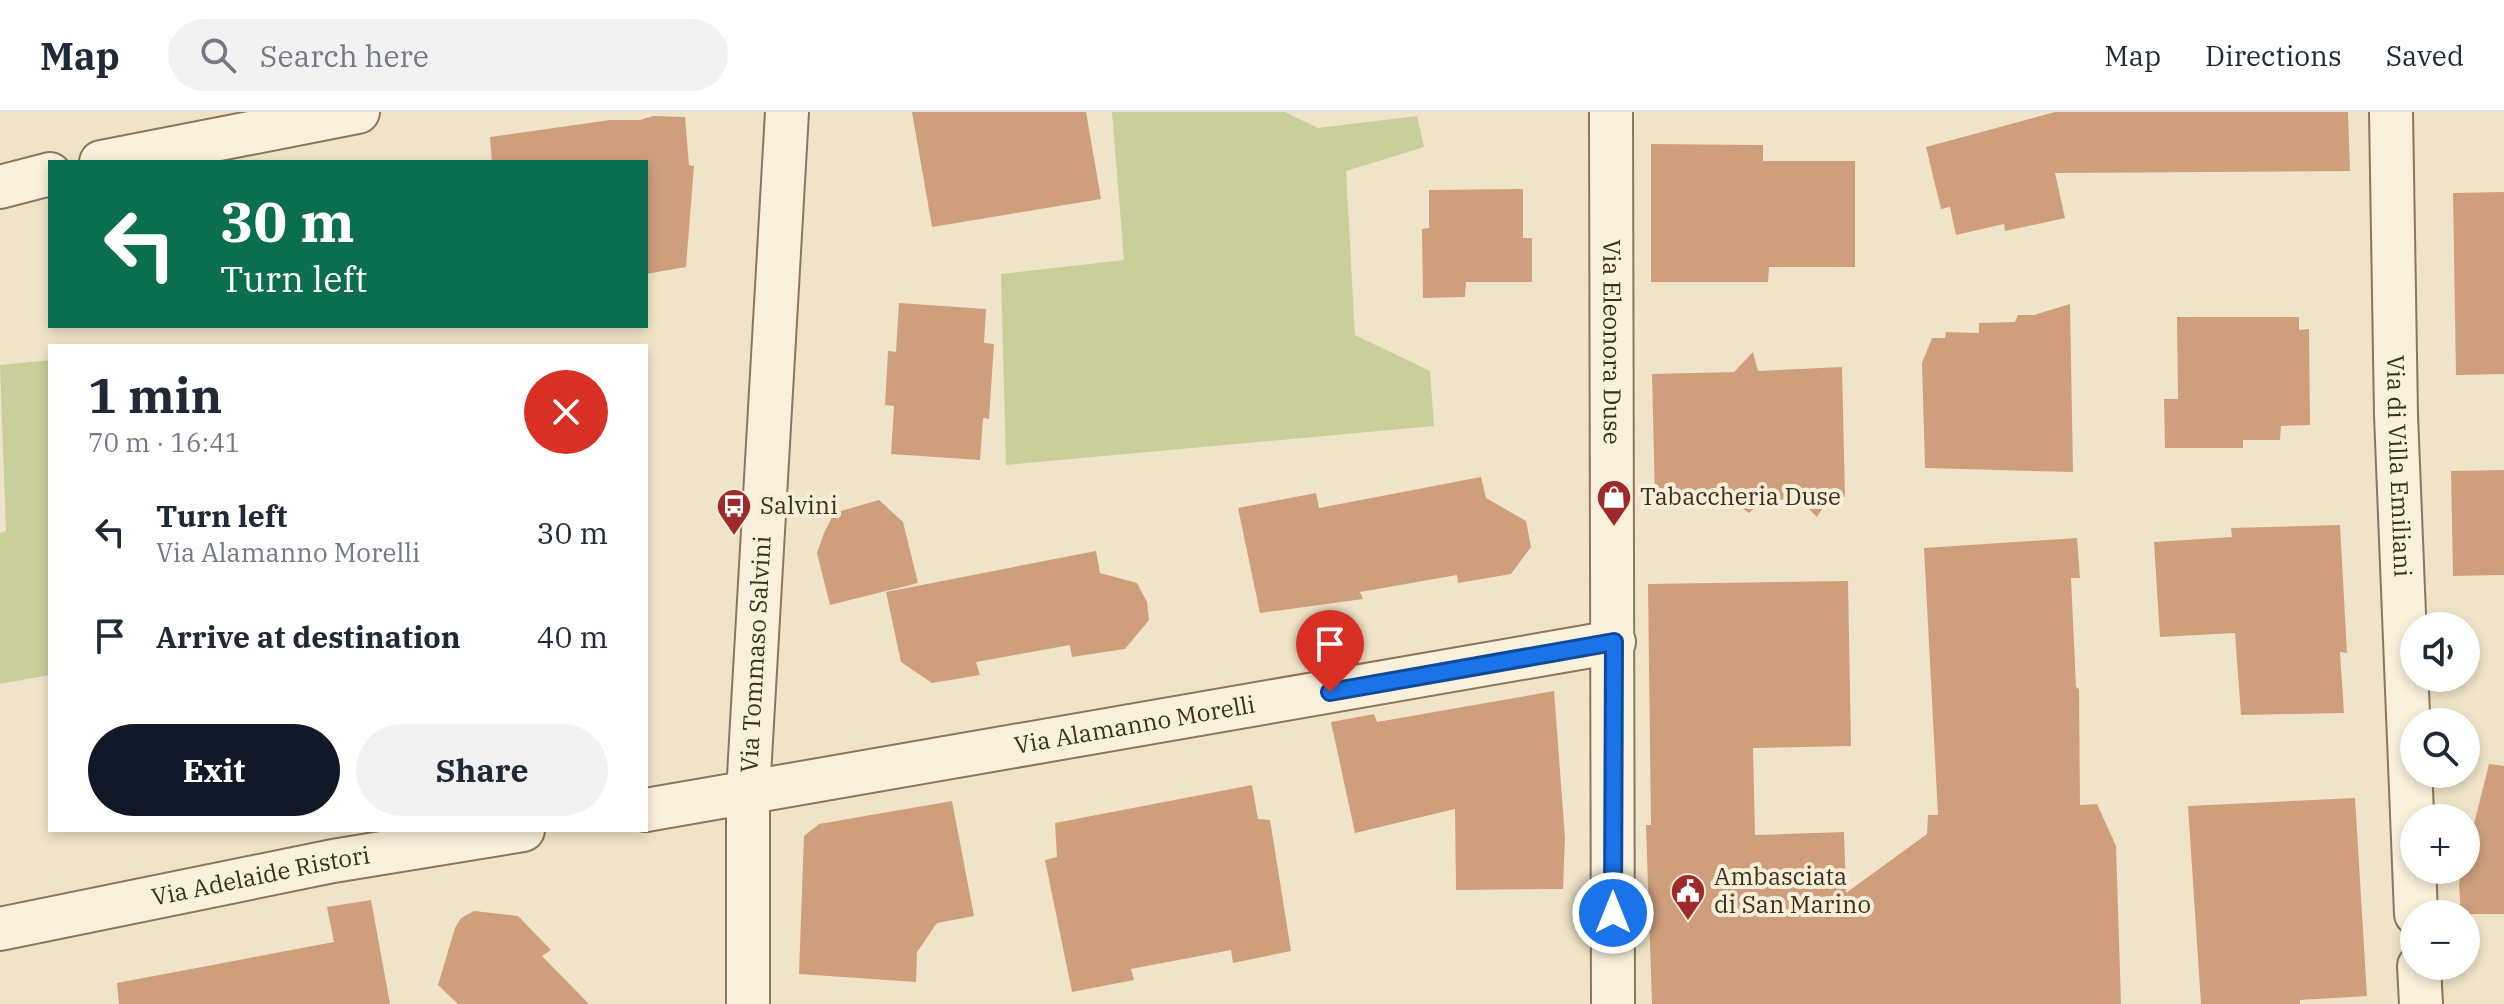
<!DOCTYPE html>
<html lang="en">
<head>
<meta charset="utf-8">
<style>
	:root { --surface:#fff; --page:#f2f2f3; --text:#1f2937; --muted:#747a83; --line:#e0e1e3; --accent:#111827 }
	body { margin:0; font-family:"IBM Plex Serif",serif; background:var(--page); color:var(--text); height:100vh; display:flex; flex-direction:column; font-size:30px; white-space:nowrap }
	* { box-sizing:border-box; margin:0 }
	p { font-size:26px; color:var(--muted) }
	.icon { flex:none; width:44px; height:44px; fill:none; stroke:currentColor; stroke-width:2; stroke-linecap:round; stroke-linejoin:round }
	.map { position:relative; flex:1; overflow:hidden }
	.details { position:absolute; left:48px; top:232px; width:600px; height:488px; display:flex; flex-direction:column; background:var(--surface); border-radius:0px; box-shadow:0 4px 12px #0003 }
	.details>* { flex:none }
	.guide { position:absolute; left:48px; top:48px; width:600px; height:168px; border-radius:0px; box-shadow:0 4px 12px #0003; background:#0b6e4f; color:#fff; overflow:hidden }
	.tools { position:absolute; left:2400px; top:500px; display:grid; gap:16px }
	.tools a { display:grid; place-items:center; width:80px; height:80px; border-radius:50%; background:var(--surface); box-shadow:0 4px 12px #0003; font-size:40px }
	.pin { position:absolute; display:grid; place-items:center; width:68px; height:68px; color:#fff; margin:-82px -34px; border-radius:50% 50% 50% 0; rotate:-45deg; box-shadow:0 0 8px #0007 }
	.pin .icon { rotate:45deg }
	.me { position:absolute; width:88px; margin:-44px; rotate:0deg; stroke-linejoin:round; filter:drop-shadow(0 0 6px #0008) }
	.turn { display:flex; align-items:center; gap:28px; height:168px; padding:0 40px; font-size:36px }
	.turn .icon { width:104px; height:104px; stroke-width:2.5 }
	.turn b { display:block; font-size:56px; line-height:68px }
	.round { display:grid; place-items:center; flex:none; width:84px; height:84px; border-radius:42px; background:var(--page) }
	.summary { display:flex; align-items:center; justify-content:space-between; height:136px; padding:0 40px }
	h1 { font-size:48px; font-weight:700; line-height:60px }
	.primary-button { display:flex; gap:16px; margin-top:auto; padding:16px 40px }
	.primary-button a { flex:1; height:92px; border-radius:48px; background:var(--accent); color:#fff; font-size:32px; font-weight:700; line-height:92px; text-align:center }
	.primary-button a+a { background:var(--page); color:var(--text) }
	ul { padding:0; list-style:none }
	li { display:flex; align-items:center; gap:24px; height:104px; padding:0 40px }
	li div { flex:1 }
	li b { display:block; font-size:30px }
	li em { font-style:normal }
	header { display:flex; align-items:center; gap:48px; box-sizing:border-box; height:112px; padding:0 40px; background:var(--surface); border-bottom:2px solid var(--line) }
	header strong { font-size:38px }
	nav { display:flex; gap:44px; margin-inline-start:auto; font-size:28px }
	.search { width:560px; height:72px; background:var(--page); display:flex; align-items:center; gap:20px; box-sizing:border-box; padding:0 28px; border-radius:44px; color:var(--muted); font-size:30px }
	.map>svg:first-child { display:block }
	.green { fill:#c9cf9b }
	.building { fill:#cf9f7d }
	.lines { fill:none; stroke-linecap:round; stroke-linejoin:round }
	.street-casing { stroke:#8d765c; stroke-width:46 }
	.street { stroke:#faf1dc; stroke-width:42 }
	.route-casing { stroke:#114b97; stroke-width:20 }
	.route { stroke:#1a73e8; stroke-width:14 }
	.labels { text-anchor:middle; stroke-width:8; stroke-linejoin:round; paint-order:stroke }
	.street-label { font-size:24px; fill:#3d2e20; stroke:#f7eed8 }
	.poi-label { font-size:24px; fill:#3d2e20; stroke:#f7eed8; text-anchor:start }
</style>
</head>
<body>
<header>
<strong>Map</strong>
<div class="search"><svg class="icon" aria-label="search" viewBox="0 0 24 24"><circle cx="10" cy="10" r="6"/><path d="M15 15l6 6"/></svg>Search here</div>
<nav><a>Map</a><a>Directions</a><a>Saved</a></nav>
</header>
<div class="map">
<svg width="2504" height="892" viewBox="0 0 2504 892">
	<rect width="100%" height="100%" fill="#f0e4c8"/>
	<g class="green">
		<path d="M 1112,0 L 1285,0 L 1318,16 L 1417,4 L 1424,35 L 1346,59 L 1355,223 L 1430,259 L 1434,314 L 1006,353 L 1001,162 L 1124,148 Z"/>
		<path d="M 50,248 L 50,563 L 0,572 L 0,421 L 6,419 L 0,253 Z"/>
	</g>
	<g class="building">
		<path d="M 912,0 L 1086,0 L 1101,87 L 932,115 Z"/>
		<path d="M 2055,0 L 2348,0 L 2350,59 L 2055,61 L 2065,106 L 2005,119 L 2004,112 L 1956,123 L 1950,95 L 1941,97 L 1926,35 Z"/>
		<path d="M 653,4 L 685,5 L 689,53 L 694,54 L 686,155 L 646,162 L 646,50 L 492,50 L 490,25 L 610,8 L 640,8 Z"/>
		<path d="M 1651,32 L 1763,33 L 1763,49 L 1855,49 L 1855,155 L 1769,155 L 1768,170 L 1651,170 Z"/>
		<path d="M 1523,77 L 1523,126 L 1532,126 L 1532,170 L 1466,170 L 1465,185 L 1423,186 L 1422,117 L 1429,116 L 1429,78 Z"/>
		<path d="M 2504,80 L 2504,262 L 2456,263 L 2453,81 Z"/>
		<path d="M 899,191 L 986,197 L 984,231 L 994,232 L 989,307 L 983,306 L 980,348 L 891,342 L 894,294 L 885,293 L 888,239 L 896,240 Z"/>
		<path d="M 2070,192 L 2073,360 L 1925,356 L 1922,251 L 1932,226 L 1945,226 L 1946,220 L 1979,221 L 1979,211 L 2015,210 L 2018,203 L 2034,203 Z"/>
		<path d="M 2177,205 L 2299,205 L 2299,218 L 2309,217 L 2310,313 L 2281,314 L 2280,328 L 2243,328 L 2243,336 L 2165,336 L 2164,287 L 2178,287 Z"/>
		<path d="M 1753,240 L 1758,259 L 1842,255 L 1845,385 L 1830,385 L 1817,405 L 1800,388 L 1764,387 L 1749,401 L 1729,387 L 1655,388 L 1652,262 L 1734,260 Z"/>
		<path d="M 2504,358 L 2504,463 L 2453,464 L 2451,359 Z"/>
		<path d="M 1481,365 L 1486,386 L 1526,409 L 1531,435 L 1511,462 L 1458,471 L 1457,463 L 1360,480 L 1363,487 L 1260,501 L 1238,396 L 1316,381 L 1319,396 Z"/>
		<path d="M 879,388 L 903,410 L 918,471 L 830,493 L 817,441 L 824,421 L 834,401 Z"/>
		<path d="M 2340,413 L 2347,541 L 2340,540 L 2344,601 L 2241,603 L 2235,521 L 2160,525 L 2154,430 L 2232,425 L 2231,416 Z"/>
		<path d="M 2077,426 L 2080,466 L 2071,466 L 2076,575 L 2079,577 L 2080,693 L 2097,692 L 2116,734 L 2121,892 L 1652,892 L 1646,713 L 1651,713 L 1648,472 L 1848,469 L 1851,634 L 1753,636 L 1755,723 L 1844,720 L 1846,781 L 1927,722 L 1928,703 L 1938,703 L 1924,436 Z"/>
		<path d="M 1096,439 L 1100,461 L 1137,471 L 1147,490 L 1149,508 L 1125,537 L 1072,545 L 1070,533 L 976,550 L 980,563 L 932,571 L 901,550 L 886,480 Z"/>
		<path d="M 1554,579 L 1565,726 L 1563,777 L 1456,778 L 1455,697 L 1355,721 L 1331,610 L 1374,602 L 1377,610 Z"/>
		<path d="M 2489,652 L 2504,654 L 2504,802 L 2461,802 L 2459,772 L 2462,758 L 2466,758 L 2466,744 Z"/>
		<path d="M 1252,673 L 1258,707 L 1270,708 L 1291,839 L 1233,851 L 1231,838 L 1131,857 L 1134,868 L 1072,880 L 1045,748 L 1057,745 L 1055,711 Z"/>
		<path d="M 2355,686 L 2367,884 L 2300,888 L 2300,892 L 2201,892 L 2188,694 Z"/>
		<path d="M 952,689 L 974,804 L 937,811 L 917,840 L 916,870 L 799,862 L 804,724 L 819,712 Z"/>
		<path d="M 371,788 L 390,892 L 119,892 L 117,871 L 334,830 L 327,795 Z"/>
		<path d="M 474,799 L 518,804 L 551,838 L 542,844 L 589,892 L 458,892 L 438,873 L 455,816 L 461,806 Z"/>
	</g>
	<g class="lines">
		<g class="street-casing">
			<g id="street">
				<path id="s1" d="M 1611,0 L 1613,892"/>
				<path id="s2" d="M 2391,0 L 2396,303 L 2416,802"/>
				<path d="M 101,50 L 358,0"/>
				<path d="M 0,75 L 50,62"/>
				<path id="s3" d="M 646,698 L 1614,530"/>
				<path id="s4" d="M 0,817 L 333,749 L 523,718"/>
				<path d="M 2419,854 L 2421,892"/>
				<path id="s5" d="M 748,892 L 748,681 L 787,0"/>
			</g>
		</g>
		<use href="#street" class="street"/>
	</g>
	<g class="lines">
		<g class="route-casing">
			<path id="route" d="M 1330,580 L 1614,530 L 1613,801"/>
		</g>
		<use href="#route" class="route"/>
	</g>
	<defs>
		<g id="shop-pin" transform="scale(1.8)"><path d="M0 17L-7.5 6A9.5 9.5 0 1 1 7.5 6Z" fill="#9e2a2b" stroke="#f7eed8"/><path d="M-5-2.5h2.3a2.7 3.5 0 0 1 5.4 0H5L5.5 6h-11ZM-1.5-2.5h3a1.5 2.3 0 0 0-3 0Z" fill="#fff"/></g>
		<g id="bus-pin" transform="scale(1.8)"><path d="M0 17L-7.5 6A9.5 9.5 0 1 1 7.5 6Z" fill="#9e2a2b" stroke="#f7eed8"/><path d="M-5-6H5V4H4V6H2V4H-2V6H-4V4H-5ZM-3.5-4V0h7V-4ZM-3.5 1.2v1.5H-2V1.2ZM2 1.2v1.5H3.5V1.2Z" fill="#fff"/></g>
		<g id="civic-pin" transform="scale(1.8)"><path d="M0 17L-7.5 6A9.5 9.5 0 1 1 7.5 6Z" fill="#9e2a2b" stroke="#f7eed8"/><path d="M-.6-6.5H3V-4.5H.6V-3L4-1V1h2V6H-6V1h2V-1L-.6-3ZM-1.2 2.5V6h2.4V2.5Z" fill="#fff"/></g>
	</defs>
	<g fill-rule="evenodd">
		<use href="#shop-pin" x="1614" y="385"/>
		<use href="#bus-pin" x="734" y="394"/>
		<use href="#civic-pin" x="1688" y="779"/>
	</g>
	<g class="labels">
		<g class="street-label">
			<text dy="8" stroke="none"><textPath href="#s1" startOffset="230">Via Eleonora Duse</textPath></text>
			<text dy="8" stroke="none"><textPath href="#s2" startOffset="354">Via di Villa Emiliani</textPath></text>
			<text dy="8" stroke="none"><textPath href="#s5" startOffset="350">Via Tommaso Salvini</textPath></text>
			<text dy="8" stroke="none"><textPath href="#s3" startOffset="496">Via Alamanno Morelli</textPath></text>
			<text dy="8" stroke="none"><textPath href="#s4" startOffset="266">Via Adelaide Ristori</textPath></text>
		</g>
		<g class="poi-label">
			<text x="1640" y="393">Tabaccheria Duse</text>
			<text x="760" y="402">Salvini</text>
			<text x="1714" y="773">Ambasciata<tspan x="1714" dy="28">di San Marino</tspan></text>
		</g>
	</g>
</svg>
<div class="tools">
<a><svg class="icon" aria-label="sound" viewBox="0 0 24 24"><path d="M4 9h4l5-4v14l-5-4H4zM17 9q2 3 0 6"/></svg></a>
<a><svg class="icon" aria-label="search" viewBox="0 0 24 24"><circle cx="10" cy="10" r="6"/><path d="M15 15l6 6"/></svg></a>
<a>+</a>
<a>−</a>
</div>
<div class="pin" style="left:1330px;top:580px;background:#d93025"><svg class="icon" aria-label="arrive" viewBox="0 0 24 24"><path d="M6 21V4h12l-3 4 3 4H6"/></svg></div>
<svg class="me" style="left:1613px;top:801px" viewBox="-20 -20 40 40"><circle r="17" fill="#1a73e8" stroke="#fff" stroke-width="3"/><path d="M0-11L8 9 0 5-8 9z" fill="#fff"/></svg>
<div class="guide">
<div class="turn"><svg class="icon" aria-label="left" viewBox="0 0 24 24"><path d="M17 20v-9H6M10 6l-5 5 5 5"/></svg><div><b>30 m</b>Turn left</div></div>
</div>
<section class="details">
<div class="summary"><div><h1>1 min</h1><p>70 m · 16:41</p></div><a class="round" style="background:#d93025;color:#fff"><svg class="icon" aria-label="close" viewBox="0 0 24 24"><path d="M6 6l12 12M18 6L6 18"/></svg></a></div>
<ul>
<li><svg class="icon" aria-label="left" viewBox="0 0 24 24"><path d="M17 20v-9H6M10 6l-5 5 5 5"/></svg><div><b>Turn left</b><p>Via Alamanno Morelli</p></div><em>30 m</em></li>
<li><svg class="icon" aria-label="arrive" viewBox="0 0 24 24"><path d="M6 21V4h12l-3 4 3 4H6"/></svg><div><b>Arrive at destination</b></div><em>40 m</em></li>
</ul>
<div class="primary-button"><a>Exit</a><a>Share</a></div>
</section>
</div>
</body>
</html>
